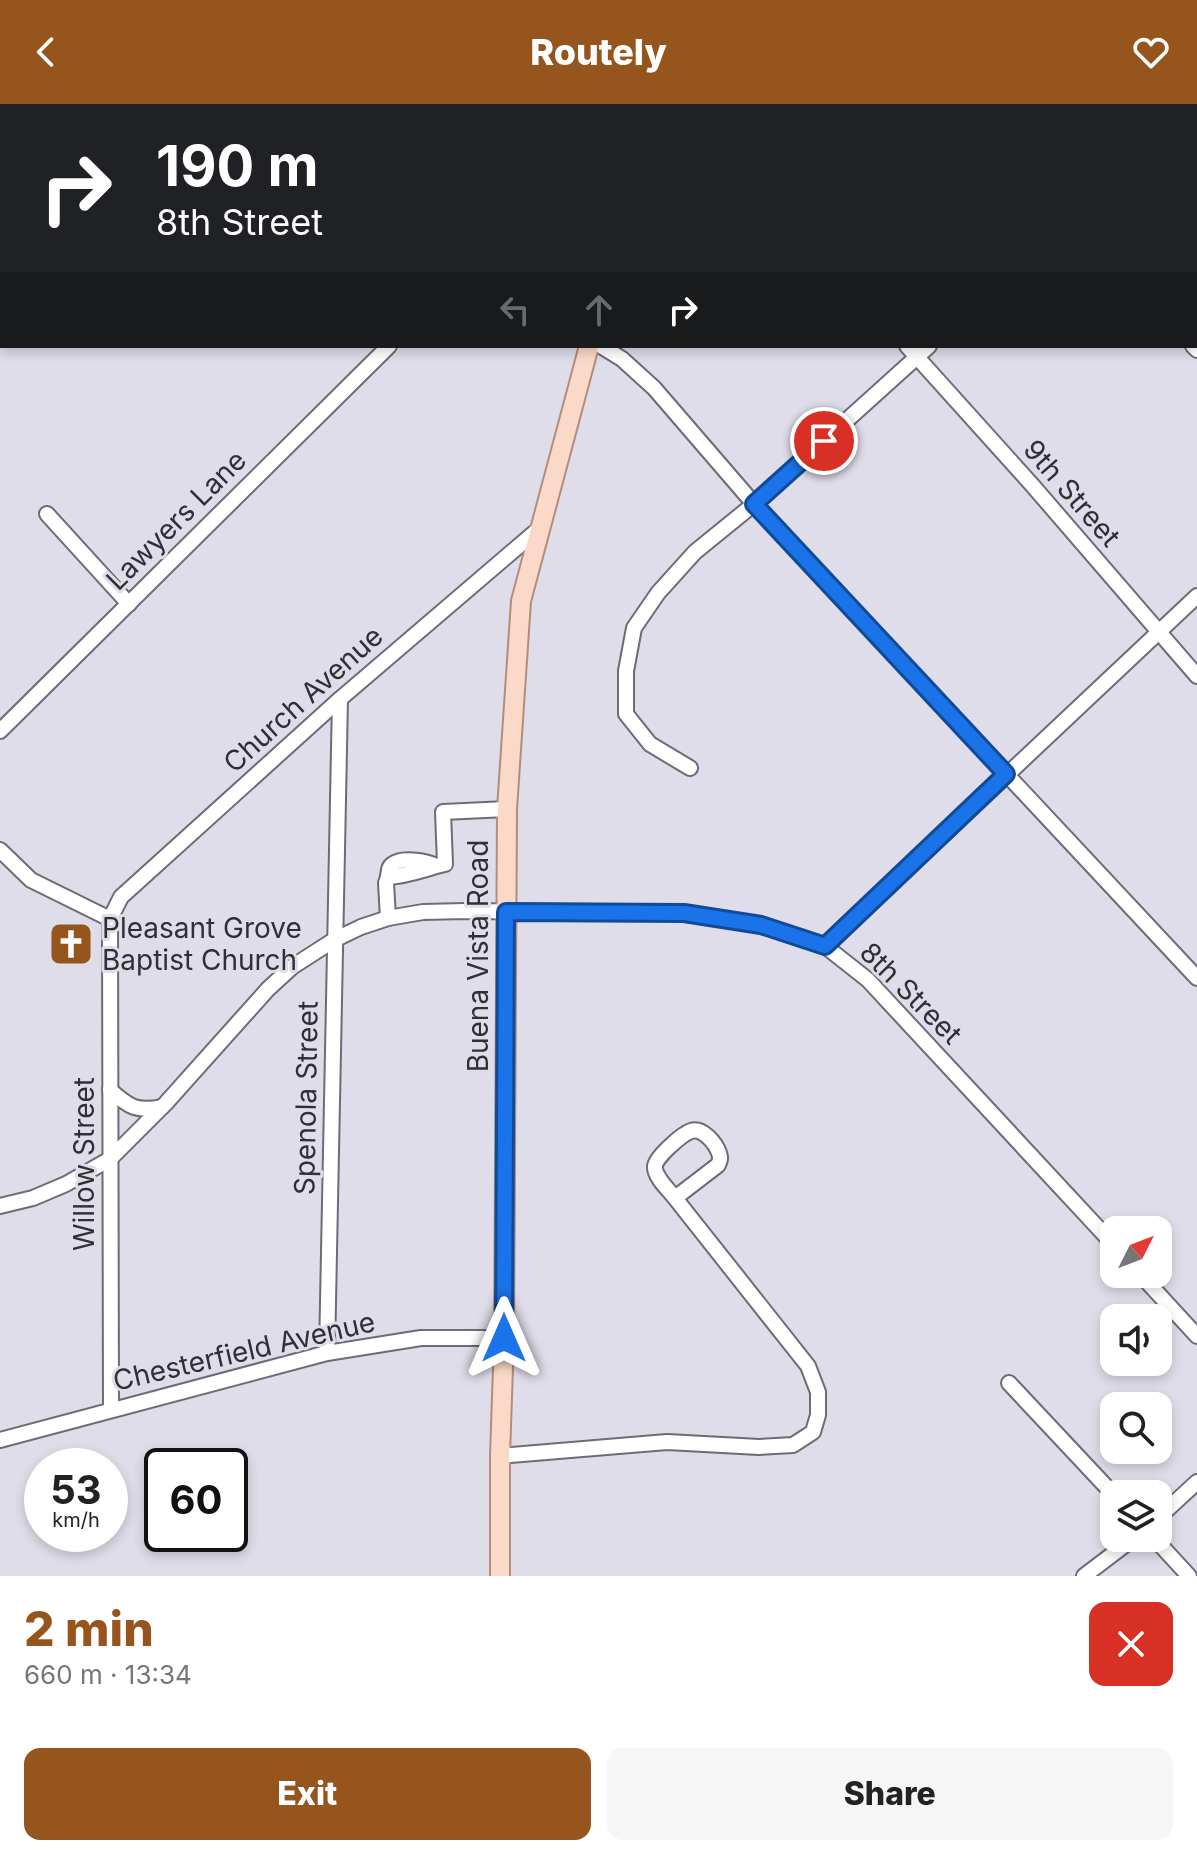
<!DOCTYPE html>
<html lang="en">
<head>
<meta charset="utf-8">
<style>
	:root { --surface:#fff; --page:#f6f6f6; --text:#222; --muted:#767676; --accent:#95551d }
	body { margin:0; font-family:Inter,sans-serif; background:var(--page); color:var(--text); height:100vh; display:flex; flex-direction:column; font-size:30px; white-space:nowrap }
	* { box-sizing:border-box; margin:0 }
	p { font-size:26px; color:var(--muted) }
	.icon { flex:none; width:44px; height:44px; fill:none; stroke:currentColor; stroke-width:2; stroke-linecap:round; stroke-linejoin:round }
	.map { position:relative; height:1472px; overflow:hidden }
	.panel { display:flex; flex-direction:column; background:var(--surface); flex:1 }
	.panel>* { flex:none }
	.guide { position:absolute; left:0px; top:0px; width:1198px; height:244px; box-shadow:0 4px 12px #0003; background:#202124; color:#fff; overflow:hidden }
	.needle { width:52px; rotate:48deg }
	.fabs { position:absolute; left:1100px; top:1112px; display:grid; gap:16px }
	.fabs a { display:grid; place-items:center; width:72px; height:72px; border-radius:16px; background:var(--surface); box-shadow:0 4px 12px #0003; font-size:40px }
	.speed { position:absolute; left:24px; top:1344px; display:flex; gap:16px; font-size:40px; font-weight:700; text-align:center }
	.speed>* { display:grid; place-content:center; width:104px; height:104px; border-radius:50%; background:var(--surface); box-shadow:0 4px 12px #0003; line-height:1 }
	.speed small { font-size:20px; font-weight:400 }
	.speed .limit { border:4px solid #111; border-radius:12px; background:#fff; color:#111 }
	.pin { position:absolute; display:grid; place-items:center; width:68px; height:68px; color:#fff; margin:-34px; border:4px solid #fff; border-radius:50%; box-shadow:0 2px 8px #0007 }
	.me { position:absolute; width:88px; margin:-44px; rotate:0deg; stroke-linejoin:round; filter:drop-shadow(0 0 6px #0008) }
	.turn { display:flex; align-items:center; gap:28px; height:168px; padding:0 24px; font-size:36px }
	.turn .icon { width:104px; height:104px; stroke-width:2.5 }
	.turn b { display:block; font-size:56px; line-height:68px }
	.lanes { display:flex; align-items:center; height:76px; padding:0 24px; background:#0003; justify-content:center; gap:40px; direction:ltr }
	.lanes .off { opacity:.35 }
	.round { display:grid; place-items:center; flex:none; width:84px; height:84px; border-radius:16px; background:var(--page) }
	.headline { display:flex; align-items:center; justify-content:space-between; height:136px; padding:0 24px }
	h1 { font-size:48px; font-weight:800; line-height:60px; color:var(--accent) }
	.action { display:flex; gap:16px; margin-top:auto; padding:16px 24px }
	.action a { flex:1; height:92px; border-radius:16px; background:var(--accent); color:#fff; font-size:32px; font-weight:800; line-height:92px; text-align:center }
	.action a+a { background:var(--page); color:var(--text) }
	header { display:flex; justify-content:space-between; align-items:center; height:104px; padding:0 24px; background:var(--accent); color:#fff; font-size:36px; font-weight:800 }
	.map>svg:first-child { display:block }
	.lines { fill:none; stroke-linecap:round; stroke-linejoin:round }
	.minor-casing { stroke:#6e6b77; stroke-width:18 }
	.major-casing { stroke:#b28d7c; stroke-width:22 }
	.minor { stroke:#fff; stroke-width:14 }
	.major { stroke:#fbd9c8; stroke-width:18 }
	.route-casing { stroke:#114b97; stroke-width:20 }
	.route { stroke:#1a73e8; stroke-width:14 }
	.labels { text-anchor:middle; stroke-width:6; stroke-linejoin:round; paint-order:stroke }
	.street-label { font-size:28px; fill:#302f34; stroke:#e0ddea }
	.poi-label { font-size:28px; fill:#302f34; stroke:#e0ddea; text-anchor:start }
</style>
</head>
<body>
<header><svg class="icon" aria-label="back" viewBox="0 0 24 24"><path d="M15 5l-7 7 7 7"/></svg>Routely<svg class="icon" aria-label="heart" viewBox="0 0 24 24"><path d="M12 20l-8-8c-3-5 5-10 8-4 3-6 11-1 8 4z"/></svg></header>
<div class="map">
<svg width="1197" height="1472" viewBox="0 0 1197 1472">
	<rect width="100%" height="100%" fill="#e0ddea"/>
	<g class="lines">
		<g class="minor-casing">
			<g id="minor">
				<path d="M 186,0 L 188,2"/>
				<path d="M 420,0 L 420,2"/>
				<path d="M 479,0 L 481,2"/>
				<path d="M 969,0 L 971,2"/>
				<path d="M 267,2 L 269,0"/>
				<path d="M 571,2 L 572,0"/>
				<path d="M 875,2 L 877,0"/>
				<path d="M 1187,2 L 1190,0"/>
				<path d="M 601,242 L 622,255 L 654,284 L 754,400 L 1197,874"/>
				<path d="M 907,242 L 1033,382 L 1197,572"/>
				<path d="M 1193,242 L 1197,246"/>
				<path d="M 47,410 L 129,500"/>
				<path d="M 0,627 L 389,242"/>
				<path d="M 690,664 L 650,640 L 626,610 L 626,567 L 634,524 L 658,489 L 695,448 L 754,400 L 929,242"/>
				<path d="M 0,746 L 31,776 L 110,815"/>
				<path d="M 388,773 C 389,767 388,763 393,760 C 401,753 426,757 434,761"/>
				<path d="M 388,814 L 386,779 L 388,773 C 408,772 427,764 445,760 L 443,708 L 507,705"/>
				<path d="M 825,842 L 1197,492"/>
				<path d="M 110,986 C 129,1003 136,1008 162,1003"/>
				<path d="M 0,1102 L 33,1094 L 66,1080 L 110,1055 L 166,999 L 268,885 L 292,863 L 334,836 L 361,823 L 388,814 L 423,808 L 465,807 L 684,809 L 761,821 L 825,842 L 868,876 L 1114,1141"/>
				<path d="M 1140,1170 L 1197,1232"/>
				<path d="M 327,1249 L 340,595"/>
				<path d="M 1009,1279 L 1114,1391"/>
				<path d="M 111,1306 L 110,815 L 121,793 L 340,595 L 541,423"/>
				<path d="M 0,1336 L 327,1249 L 421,1234 L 504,1234"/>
				<path d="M 500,1352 L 667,1338 L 759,1343 L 793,1341 L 813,1328 L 818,1311 L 818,1288 L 808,1262 L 675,1094 C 669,1086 654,1073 655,1062 C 656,1053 682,1030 691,1027 C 703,1023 716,1040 719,1049 C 721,1055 720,1056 718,1061 L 675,1094"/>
				<path d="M 1158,1414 L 1197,1378"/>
				<path d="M 1154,1434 L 1189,1472"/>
				<path d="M 1084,1472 L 1134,1434"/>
			</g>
		</g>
		<g class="major-casing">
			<g id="major">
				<path d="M 627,0 L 627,2"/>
				<path d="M 500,1472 L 500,1352 L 504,1234 L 507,705 L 521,497 L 589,242"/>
			</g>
		</g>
		<use href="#minor" class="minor"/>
		<use href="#major" class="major"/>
	</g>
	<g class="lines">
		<g class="route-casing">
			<path id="route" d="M 504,1234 L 506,808 L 684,809 L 761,821 L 825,842 L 1006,670 L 754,400 L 824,337"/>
		</g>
		<use href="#route" class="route"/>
	</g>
	<defs>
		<g id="church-square" transform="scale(2.3)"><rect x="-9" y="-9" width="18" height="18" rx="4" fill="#95551d" stroke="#e0ddea"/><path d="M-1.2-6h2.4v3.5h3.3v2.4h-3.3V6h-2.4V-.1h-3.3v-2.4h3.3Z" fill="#fff"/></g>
	</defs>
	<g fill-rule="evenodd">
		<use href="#church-square" x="71" y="840"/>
	</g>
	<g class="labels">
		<g class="street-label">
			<text transform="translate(1072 389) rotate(49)" y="10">9th Street</text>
			<text transform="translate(176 416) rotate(-45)" y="10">Lawyers Lane</text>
			<text transform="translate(303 595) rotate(-42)" y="10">Church Avenue</text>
			<text transform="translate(478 852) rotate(-90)" y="10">Buena Vista Road</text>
			<text transform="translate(911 889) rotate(45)" y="10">8th Street</text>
			<text transform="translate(306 994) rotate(-89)" y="10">Spenola Street</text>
			<text transform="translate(84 1060) rotate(-90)" y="10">Willow Street</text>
			<text transform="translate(244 1247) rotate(-13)" y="10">Chesterfield Avenue</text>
		</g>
		<g class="poi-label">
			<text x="102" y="834">Pleasant Grove<tspan x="102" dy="32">Baptist Church</tspan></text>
		</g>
	</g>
</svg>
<div class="fabs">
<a><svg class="needle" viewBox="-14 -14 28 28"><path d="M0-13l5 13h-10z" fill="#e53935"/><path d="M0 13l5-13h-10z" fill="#767676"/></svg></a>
<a><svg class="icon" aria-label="sound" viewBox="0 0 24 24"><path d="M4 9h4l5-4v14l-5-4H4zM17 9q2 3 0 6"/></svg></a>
<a><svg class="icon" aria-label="search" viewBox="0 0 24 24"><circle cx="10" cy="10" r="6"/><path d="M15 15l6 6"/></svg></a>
<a><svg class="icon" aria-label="layers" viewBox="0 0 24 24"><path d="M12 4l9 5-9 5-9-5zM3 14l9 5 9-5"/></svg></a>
</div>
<div class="speed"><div>53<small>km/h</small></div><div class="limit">60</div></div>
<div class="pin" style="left:824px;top:337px;background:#d93025"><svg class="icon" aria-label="arrive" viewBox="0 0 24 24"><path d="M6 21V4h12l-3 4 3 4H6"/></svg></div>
<svg class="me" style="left:504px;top:1234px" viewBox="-20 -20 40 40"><path d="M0-17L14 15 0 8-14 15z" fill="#1a73e8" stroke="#fff" stroke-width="4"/></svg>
<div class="guide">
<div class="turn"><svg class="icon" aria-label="right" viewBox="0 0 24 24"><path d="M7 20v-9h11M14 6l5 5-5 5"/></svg><div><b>190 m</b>8th Street</div></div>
<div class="lanes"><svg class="icon off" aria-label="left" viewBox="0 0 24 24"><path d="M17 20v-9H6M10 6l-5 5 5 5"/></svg><svg class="icon off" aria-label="ahead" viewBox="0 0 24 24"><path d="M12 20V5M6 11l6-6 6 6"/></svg><svg class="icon" aria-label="right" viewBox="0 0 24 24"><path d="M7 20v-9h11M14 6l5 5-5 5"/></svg></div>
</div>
</div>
<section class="panel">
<div class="headline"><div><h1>2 min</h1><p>660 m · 13:34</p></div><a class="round" style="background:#d93025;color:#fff"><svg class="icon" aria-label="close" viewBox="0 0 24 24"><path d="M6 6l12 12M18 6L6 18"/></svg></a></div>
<div class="action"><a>Exit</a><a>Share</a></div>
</section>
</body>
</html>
